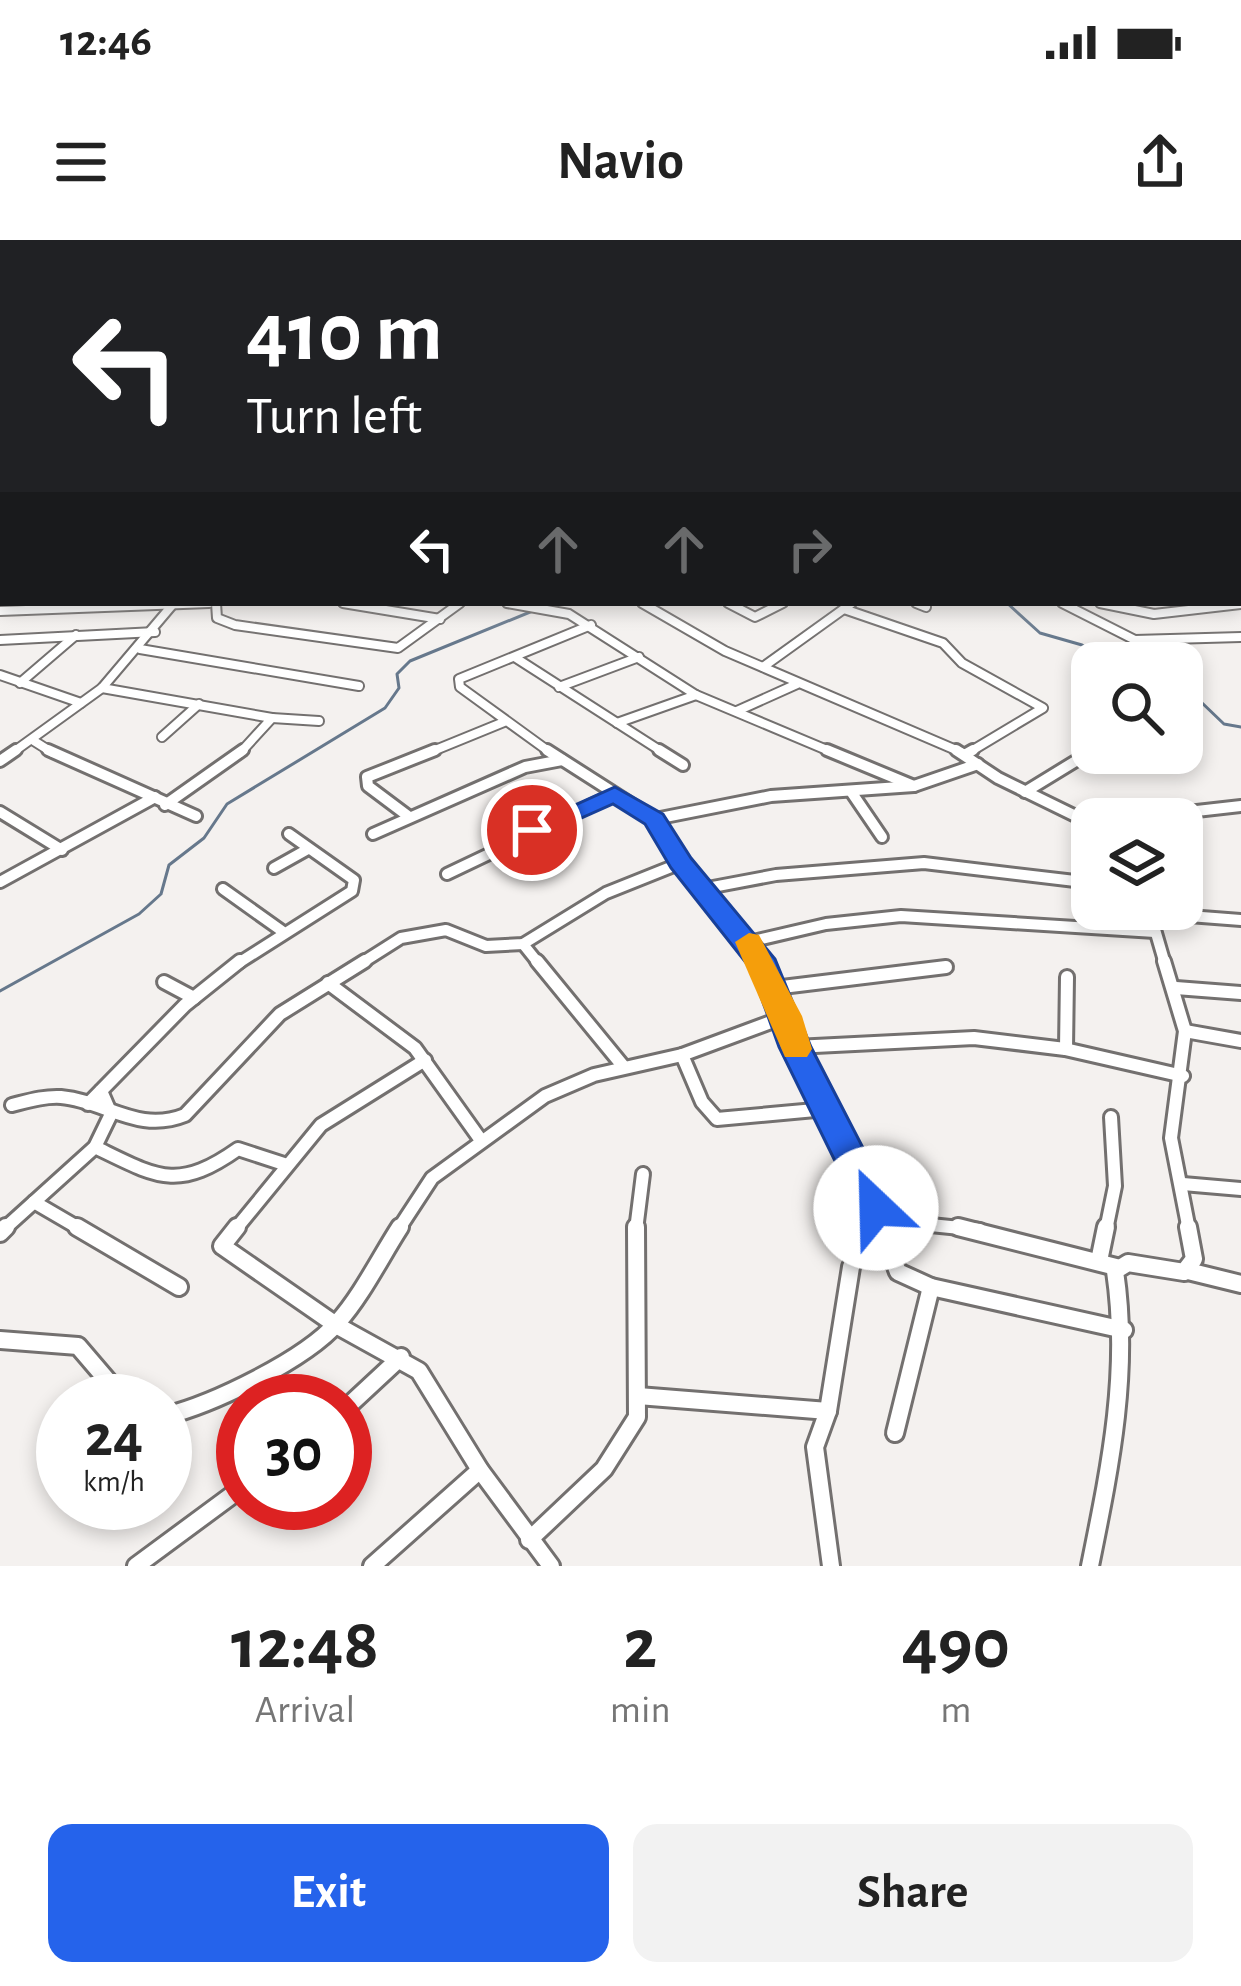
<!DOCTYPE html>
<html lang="en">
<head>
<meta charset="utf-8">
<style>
	:root { --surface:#fff; --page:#f2f2f2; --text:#222; --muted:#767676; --accent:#2563eb }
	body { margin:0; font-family:"Alegreya Sans",sans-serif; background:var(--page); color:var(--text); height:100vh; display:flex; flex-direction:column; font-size:45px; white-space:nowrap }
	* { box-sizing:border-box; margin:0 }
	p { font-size:39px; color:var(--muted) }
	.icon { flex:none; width:66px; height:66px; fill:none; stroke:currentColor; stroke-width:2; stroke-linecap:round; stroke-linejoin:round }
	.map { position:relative; height:1326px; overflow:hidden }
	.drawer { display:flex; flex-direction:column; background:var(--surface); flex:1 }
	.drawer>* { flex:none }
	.hud { position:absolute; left:0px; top:0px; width:1242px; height:366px; box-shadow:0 6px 18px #0003; background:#202124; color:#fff; overflow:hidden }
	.buttons { position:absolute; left:1071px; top:402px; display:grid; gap:24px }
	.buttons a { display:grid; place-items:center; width:132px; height:132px; border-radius:24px; background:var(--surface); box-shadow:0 6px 18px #0003; font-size:60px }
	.speed { position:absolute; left:36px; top:1134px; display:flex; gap:24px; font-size:60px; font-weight:700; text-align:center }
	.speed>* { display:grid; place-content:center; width:156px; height:156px; border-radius:50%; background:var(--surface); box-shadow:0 6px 18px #0003; line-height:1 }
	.speed small { font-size:30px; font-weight:400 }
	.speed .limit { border:18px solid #d22; background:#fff; color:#111 }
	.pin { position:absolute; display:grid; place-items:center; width:102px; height:102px; color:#fff; margin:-51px; border:6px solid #fff; border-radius:50%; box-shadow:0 3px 12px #0007 }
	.me { position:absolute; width:132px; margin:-66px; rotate:336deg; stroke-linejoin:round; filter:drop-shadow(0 0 9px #0008) }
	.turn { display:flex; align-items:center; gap:42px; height:252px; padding:0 48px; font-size:54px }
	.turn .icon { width:156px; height:156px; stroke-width:2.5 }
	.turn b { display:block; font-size:84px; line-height:102px }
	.lanes { display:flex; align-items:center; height:114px; padding:0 48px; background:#0003; justify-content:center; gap:60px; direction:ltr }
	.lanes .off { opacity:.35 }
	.eta { display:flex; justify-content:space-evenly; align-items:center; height:204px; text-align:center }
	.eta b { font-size:72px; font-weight:700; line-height:84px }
	.action { display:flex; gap:24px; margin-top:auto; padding:24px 48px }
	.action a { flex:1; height:138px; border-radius:24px; background:var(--accent); color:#fff; font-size:48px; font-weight:700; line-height:138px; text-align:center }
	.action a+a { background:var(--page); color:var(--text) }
	.status { display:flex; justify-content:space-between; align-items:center; height:84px; padding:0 60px; background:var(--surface); direction:ltr }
	.status svg { height:33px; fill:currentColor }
	header { display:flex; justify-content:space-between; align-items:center; height:156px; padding:0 48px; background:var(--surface); font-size:54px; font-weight:700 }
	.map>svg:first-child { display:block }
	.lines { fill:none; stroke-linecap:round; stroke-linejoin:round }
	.stream { stroke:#66788c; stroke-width:3 }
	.minor-far3-casing { stroke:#73706f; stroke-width:12 }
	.minor-far2-casing { stroke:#73706f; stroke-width:16 }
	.minor-far1-casing { stroke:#73706f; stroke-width:18 }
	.minor-casing { stroke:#73706f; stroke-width:22 }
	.minor-far3 { stroke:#fff; stroke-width:8 }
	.minor-far2 { stroke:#fff; stroke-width:10 }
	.minor-far1 { stroke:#fff; stroke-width:12 }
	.minor { stroke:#fff; stroke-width:16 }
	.route { fill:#2563eb; stroke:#184099; stroke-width:3 }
	.slow { fill:#f59e0b }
</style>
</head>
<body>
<div class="status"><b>12:46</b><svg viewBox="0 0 49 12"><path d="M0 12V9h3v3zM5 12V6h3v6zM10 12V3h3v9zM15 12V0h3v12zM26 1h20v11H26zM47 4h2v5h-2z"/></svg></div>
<header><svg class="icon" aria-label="menu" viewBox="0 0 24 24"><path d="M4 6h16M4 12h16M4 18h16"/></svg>Navio<svg class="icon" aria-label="share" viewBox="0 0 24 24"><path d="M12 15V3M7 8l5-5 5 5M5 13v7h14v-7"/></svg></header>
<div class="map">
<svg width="1241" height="1326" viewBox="0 0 1241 1326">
	<rect width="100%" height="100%" fill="#f4f1ef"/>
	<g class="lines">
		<g class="stream">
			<path d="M 1007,363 L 1040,393 L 1082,405 L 1106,423"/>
			<path d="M 544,367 L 557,363"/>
			<path d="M 1182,460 L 1200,461 L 1224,484 L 1241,487"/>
			<path d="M 0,751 L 139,674 L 161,654 L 169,625 L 204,598 L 227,564 L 385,468 L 399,448 L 397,434 L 410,421 L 535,370"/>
		</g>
		<g class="minor-far3-casing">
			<g id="minor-far3">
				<path d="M 216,363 L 217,378 L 235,385 L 398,408 L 460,363"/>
				<path d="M 343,363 L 440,379"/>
				<path d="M 507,363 L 569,374 L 696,455 L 834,513"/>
				<path d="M 642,363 L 725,411 L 963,513"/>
				<path d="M 728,363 L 755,377 L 783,363"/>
				<path d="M 916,363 L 926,367"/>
				<path d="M 1062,363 L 1135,400 L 1241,397"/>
				<path d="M 1100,363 L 1154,374 L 1241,364"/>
				<path d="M 844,369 L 943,403 L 962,423 L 1043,468 L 968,513"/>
				<path d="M 0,371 L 209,363"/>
				<path d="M 0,400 L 155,392"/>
				<path d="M 140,409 L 359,446"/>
				<path d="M 516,418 L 664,513"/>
				<path d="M 763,427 L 852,363"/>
				<path d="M 0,435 L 81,463"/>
				<path d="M 20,443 L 76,395"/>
				<path d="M 559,447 L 639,417"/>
				<path d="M 102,448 L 272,478 L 240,513"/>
				<path d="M 737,471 L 797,444"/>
				<path d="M 272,478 L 319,481"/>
				<path d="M 617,483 L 696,455"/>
				<path d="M 162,497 L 199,464"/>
				<path d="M 34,501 L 53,513"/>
				<path d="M 12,513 L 102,448 L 174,363"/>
				<path d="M 428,513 L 504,482"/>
				<path d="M 551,513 L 460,447 L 459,439 L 591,385"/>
			</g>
		</g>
		<g class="minor-far2-casing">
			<g id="minor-far2">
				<path d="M 48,510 L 196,576"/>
				<path d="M 547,510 L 655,579 L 681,623 L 749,702 L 760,724"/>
				<path d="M 659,510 L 683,525"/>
				<path d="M 827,510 L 914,546"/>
				<path d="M 956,510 L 998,538 L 1092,584"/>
				<path d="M 966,514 L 973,510"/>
				<path d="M 0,521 L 16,510"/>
				<path d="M 1025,552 L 1092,511"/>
				<path d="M 852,553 L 882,597"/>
				<path d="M 165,565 L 243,510"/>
				<path d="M 0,572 L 62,610"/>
				<path d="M 408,576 L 368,546 L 367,537 L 435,510"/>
				<path d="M 655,579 L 771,556 L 914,546 L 978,524"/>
				<path d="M 1126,579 L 1241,566"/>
				<path d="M 373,594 L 525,527 L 562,520"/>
				<path d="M 274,628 L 308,609"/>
				<path d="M 447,634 L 615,554"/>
				<path d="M 0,642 L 155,557"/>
				<path d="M 223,649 L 282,691"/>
				<path d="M 702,649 L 776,635 L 924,623 L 1092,643"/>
				<path d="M 1149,669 L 1165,724"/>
				<path d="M 1150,673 L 1241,680"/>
				<path d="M 749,702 L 826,684 L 901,676 L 1155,692"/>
				<path d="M 523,704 L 539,724"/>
				<path d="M 237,724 L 352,651 L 354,640 L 289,594"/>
				<path d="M 360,724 L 401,698 L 446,690 L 486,706 L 523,704 L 606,653 L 681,623"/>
			</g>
		</g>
		<g class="minor-far1-casing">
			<g id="minor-far1">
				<path d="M 537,721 L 623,826"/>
				<path d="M 759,721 L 787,776 L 795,807 L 853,914 L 882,990"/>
				<path d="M 1164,721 L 1185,791 L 1171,898 L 1189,990"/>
				<path d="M 164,742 L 194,758"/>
				<path d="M 328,743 L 415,808 L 480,899"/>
				<path d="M 774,748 L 946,727"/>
				<path d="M 1176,748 L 1241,753"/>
				<path d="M 1185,791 L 1241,801"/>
				<path d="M 795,807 L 974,798 L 1065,809 L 1183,836"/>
				<path d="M 1066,809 L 1067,737"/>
				<path d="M 682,815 L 702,862 L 717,879 L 826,869"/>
				<path d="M 88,864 L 185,765 L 240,721"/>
				<path d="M 12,865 C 28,861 44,856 61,857 C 106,861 138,894 185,875 L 280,774 L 365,721"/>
				<path d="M 95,907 C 157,937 177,952 238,909 L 287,925"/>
				<path d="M 1183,944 L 1241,949"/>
				<path d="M 34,962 L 82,990"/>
				<path d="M 881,980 L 980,990"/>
				<path d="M 3,990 L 95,907 L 111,874 L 101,851"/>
				<path d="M 235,990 L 321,885 L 425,820"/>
				<path d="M 398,990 L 432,938 L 545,856 L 594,835 L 682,815 L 787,776"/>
				<path d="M 636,990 L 643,934"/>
				<path d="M 866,990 L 876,967"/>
				<path d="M 1106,990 L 1115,946 L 1111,877"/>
			</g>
		</g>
		<g class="minor-casing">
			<g id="minor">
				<path d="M 77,987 L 179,1047"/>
				<path d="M 237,987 L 222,1006 L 336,1085 L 419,1131 L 480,1230 L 551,1326"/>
				<path d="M 881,987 L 898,1032 L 931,1047 L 1124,1090"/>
				<path d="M 958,987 L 1116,1027"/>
				<path d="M 0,993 L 6,987"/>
				<path d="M 1099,1021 L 1106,987"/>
				<path d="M 1188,1031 L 1241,1044"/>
				<path d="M 0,1100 L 78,1106 L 125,1161"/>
				<path d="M 638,1156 L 828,1171"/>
				<path d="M 345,1169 L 401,1117"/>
				<path d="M 165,1176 C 213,1164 305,1120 338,1082 C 362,1055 380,1018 400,987"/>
				<path d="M 895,1193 L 931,1047"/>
				<path d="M 529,1300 L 604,1229 L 637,1177 L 636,987"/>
				<path d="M 136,1326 L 243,1247"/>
				<path d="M 372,1326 L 480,1230"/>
				<path d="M 831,1326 L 815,1207 L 828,1171 L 851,1027 L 868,987"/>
				<path d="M 1090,1326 C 1110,1227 1130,1132 1115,1031 L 1128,1023 L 1184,1032 L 1194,1019 L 1188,987"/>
			</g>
		</g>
		<use href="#minor-far3" class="minor-far3"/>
		<use href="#minor-far2" class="minor-far2"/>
		<use href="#minor-far1" class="minor-far1"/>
		<use href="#minor" class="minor"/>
	</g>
	<linearGradient id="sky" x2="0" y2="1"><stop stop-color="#7ca8d2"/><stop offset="0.53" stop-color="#faf9f8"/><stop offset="1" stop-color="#faf9f8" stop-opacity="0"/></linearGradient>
	<rect width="1241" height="398" fill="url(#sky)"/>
	<path class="route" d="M 615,547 L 663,574 L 691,618 L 775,719 L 811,807 L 894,968 L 889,978 L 876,983 L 863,978 L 779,807 L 751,729 L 671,628 L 645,584 L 613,564 L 541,596 L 524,596 L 520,590 Z"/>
	<path class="slow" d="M 749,693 L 759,695 L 802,776 L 812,809 L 807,817 L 785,817 L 735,702 Z"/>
</svg>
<div class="buttons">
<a><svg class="icon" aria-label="search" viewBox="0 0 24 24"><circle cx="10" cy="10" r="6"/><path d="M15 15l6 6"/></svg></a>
<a><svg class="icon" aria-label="layers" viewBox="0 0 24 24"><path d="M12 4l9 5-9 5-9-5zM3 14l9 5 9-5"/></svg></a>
</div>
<div class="speed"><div>24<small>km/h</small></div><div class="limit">30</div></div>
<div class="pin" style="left:532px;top:590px;background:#d93025"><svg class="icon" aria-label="arrive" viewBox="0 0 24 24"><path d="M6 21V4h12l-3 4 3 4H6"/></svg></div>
<svg class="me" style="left:876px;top:968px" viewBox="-20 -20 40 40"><circle r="19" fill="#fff"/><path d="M0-13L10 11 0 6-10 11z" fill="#2563eb"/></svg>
<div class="hud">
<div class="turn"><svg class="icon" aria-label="left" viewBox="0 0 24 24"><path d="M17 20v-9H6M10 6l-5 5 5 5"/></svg><div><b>410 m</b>Turn left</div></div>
<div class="lanes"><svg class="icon" aria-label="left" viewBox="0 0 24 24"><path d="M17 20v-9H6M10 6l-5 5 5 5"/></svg><svg class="icon off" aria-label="ahead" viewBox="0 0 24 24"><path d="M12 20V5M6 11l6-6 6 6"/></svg><svg class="icon off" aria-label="ahead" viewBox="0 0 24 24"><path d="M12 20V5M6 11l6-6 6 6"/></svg><svg class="icon off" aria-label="right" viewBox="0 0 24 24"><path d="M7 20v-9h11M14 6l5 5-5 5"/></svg></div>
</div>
</div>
<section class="drawer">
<div class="eta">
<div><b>12:48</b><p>Arrival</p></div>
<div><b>2</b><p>min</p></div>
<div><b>490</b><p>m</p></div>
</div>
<div class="action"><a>Exit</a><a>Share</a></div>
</section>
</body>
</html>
